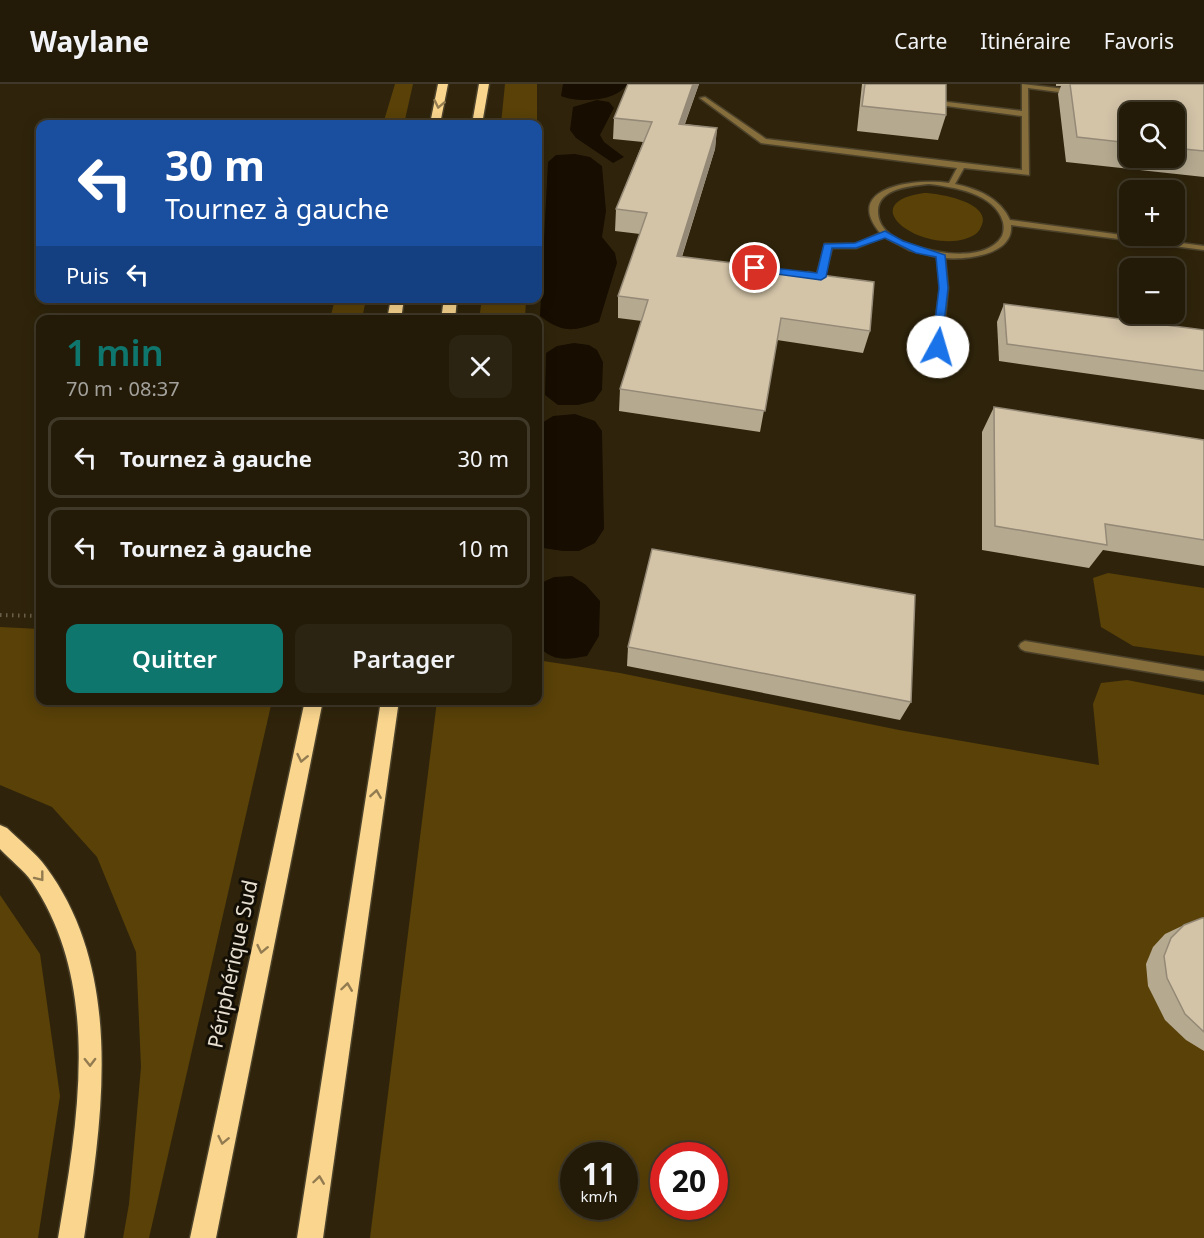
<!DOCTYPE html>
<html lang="fr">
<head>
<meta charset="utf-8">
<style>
	:root { --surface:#231b08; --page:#2b2412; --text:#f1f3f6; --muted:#a3a19c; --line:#403929; --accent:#0f766e }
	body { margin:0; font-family:"Noto Sans",sans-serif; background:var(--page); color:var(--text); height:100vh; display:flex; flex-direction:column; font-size:22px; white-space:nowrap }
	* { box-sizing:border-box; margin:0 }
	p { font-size:20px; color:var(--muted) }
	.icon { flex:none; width:33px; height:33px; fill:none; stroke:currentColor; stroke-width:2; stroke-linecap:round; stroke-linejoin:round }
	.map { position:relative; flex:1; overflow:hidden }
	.side { position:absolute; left:36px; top:231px; width:506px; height:390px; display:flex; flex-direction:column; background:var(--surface); border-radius:12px; box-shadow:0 3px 15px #0003,0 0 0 2px var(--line) }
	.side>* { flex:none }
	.hud { position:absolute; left:36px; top:36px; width:506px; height:183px; border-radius:12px; box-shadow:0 3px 15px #0003,0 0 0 2px var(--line); background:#1a4fa0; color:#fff; overflow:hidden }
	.buttons { position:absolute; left:1119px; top:18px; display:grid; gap:12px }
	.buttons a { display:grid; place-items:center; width:66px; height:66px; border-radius:12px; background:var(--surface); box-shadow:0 3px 15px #0003,0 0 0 2px var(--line); font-size:30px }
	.speed { position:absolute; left:560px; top:1058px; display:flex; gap:12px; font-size:30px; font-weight:700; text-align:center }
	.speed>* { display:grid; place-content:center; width:78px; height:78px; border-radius:50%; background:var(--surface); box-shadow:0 3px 15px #0003,0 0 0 2px var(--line); line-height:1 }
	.speed small { font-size:15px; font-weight:400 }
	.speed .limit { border:9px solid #d22; background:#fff; color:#111 }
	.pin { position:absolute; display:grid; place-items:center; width:51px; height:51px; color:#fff; margin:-26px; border:3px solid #fff; border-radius:50%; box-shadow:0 2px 6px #0007 }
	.me { position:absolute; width:66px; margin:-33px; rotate:6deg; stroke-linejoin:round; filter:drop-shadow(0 0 4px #0008) }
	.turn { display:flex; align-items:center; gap:21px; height:126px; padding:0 30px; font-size:27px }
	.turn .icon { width:78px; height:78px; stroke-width:2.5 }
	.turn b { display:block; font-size:42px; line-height:51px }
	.then { display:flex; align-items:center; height:57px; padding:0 30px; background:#0003; gap:12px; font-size:22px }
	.round { display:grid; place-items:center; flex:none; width:63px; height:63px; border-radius:12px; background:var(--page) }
	.headline { display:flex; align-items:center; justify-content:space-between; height:102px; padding:0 30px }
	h1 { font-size:36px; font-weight:600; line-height:45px; color:var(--accent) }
	.button { display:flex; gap:12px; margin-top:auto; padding:12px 30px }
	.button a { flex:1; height:69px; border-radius:12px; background:var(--accent); color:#fff; font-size:24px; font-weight:600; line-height:69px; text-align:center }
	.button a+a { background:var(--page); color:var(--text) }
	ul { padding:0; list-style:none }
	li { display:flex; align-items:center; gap:18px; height:81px; margin:0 12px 9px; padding:0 18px; border:3px solid var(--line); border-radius:12px }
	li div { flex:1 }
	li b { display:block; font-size:22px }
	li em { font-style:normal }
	header { display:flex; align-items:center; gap:36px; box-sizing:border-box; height:84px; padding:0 30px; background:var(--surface); border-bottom:2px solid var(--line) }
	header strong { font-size:28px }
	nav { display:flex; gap:33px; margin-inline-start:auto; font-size:21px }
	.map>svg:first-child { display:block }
	.green { fill:#594108; fill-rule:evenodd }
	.water { fill:#170d00 }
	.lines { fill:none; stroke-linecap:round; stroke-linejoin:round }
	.lane-casing { stroke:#4c422b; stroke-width:3 }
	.highway-casing { stroke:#4c422b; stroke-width:3 }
	.path { stroke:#6a604a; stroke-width:4; stroke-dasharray:1.5 4.5; stroke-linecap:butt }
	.lane { fill:#856d3c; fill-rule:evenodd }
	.highway { fill:#f9d58e; fill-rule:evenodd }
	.wall { fill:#b5a990; fill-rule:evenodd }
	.shaded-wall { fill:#948976 }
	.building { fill:#d3c4a8; stroke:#948976; stroke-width:1.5 }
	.oneway { stroke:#927b50 }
	.route { fill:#1a73e8; stroke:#114b97; stroke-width:1.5 }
	.labels { text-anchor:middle; stroke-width:6; stroke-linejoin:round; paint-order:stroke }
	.near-street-label { font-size:21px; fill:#e6ded0; stroke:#130e05 }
</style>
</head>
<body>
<header>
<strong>Waylane</strong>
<nav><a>Carte</a><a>Itinéraire</a><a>Favoris</a></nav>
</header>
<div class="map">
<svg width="1204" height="1154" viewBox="0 0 1204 1154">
	<rect width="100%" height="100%" fill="#2f240b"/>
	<g class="green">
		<path d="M 395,0 L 413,0 L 404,40 L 383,40 Z"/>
		<path d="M 505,0 L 537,0 L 537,49 L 537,40 L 501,40 Z"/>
		<path d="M 924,109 C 938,109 997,119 980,145 C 977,151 970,153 965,155 C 919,168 853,119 924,109 Z"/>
		<path d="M 335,215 L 366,215 L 362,235 L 330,235 Z"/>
		<path d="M 482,215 L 526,215 L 525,235 L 479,235 Z"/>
		<path d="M 1108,489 L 1204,504 L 1204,572 L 1133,562 L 1101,543 L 1093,494 Z"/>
		<path d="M 0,543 L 40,545 L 40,616 L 272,617 L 149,1154 L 123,1154 L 129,1120 L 141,983 L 136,868 L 97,773 L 52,723 L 0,701 Z"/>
		<path d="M 537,576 L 620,589 L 899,646 L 1099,681 L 1093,620 L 1101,599 L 1127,596 L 1204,611 L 1204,1154 L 370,1154 L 437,617 L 537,616 ZM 573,1071 L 624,1071 L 624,1122 L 573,1122 ZM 663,1071 L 714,1071 L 714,1122 L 663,1122 Z"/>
		<path d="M 0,811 L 40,870 L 60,1012 L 38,1154 L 0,1154 Z"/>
	</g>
	<g class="water">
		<path d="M 563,0 L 627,0 C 617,18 578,19 561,12 Z"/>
		<path d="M 597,16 L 609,18 L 614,24 L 600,51 L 604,58 L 624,73 L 613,79 L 576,54 L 570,46 L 573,23 Z"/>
		<path d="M 575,70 L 590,73 L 602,82 L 606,127 L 602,153 L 615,169 L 617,179 L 599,238 C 574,248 562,249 540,232 L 548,78 L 556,71 Z"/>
		<path d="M 574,259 L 589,261 L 597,266 L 603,278 L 602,306 L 594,317 L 578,321 L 558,321 L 545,311 L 546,269 L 557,262 Z"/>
		<path d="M 575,330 L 595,337 L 602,347 L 604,445 L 595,459 L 579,467 L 563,467 L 543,464 L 537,458 L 537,396 L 542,339 L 553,332 Z"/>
		<path d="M 572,492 L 586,501 L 600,517 L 599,552 L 587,572 C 565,576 553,578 537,561 L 537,505 L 539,500 L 554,493 Z"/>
	</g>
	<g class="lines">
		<g class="lane-casing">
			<g id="lane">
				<path d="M 1022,0 L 1074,6 L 1077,8 L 1074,10 L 1028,4 L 1029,91 L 964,84 L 955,100 C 978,105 1000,114 1010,136 L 1204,162 L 1204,166 L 1011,141 C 1014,171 966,176 945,174 L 948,204 L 942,263 L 937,266 L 932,263 L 940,204 L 937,173 L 909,166 L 884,153 L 856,164 L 832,164 L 824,195 L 808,194 L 804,191 L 808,188 L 817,190 L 825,160 L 855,160 L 880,149 C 841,102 918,94 949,99 L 957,84 L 761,59 L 700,14 L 705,13 L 766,55 L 1022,86 L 1022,32 L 939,21 L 936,19 L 939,17 L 1022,27 ZM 929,100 C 953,103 995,109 1003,138 C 1004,143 1004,147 1002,152 C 984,183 914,167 891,151 C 883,145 878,137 878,128 C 877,104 912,102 929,100 Z"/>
				<path d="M 755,182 L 776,184 L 780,187 L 776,190 L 759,188 L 751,220 L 747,223 L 743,220 L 751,185 Z"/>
				<path d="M 1025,557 L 1204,587 L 1204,597 L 1025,567 L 1021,565 L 1019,562 L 1021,559 Z"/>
			</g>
		</g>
		<g class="highway-casing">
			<g id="highway">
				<path d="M 438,0 L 448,0 L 440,40 L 430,40 Z"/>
				<path d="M 479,0 L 489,0 L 482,40 L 472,40 Z"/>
				<path d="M 391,214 L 404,214 L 401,236 L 387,236 Z"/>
				<path d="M 444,214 L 457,214 L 455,236 L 441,236 Z"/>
				<path d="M 305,616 L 323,616 L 216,1154 L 190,1154 Z"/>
				<path d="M 381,616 L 399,616 L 323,1154 L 297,1154 Z"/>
				<path d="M 0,741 L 7,744 C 20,757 36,769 46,783 C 124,888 103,1033 84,1154 L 58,1154 C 78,1038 102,902 32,798 C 24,786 10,776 0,765 Z"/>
			</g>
		</g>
		<path class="path" d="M 0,531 L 40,532"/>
		<use href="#lane" class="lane"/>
		<use href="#highway" class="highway"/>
	</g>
	<g class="wall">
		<path d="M 628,0 L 699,0 L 685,40 L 717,44 L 715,65 L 682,173 L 745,204 L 746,206 L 870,247 L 863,269 L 777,256 L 760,348 L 619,327 L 620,305 L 642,237 L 618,234 L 618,212 L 640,150 L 615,147 L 616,125 L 643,58 L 613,55 L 614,34 Z"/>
		<path d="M 862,0 L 946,0 L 946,31 L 938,56 L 857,47 Z"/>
		<path d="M 1056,0 L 1204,0 L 1204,93 L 1066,78 L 1058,10 L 1061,2 L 1056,2 ZM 1130,28 L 1174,28 L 1174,74 L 1130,74 Z"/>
		<path d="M 1004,220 L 1204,246 L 1204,306 L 999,277 L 997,238 Z"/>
		<path d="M 994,323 L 1204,356 L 1204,482 L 1103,466 L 1089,484 L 982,466 L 982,348 Z"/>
		<path d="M 628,563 L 911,618 L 900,636 L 627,582 Z"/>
		<path d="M 1204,834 L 1204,967 L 1186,956 L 1165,936 L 1148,902 L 1146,880 L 1153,863 L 1165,850 L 1184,841 Z"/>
	</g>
	<g class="shaded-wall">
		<path d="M 693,0 L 699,0 L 677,61 L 679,40 Z"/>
		<path d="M 717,44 L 715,65 L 675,194 L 677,172 Z"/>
		<path d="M 748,181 L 745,203 L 743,201 Z"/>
	</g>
	<g class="building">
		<path d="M 628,0 L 693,0 L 679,40 L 717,44 L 677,172 L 748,181 L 743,201 L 746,206 L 755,205 L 761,183 L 874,198 L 870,247 L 781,234 L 765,327 L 620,305 L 648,216 L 618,212 L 647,129 L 616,125 L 652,38 L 614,34 Z"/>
		<path d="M 865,0 L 946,0 L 946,31 L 862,22 Z"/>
		<path d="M 1070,0 L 1204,0 L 1204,67 L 1174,64 L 1174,28 L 1130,28 L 1130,59 L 1077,53 Z"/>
		<path d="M 1004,220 L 1204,246 L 1204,287 L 1007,260 Z"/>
		<path d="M 994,323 L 1204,356 L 1204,456 L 1105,440 L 1107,461 L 995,442 Z"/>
		<path d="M 652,465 L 915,511 L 911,618 L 628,563 Z"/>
		<path d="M 1202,834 L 1204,834 L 1204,948 L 1185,930 L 1167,894 L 1164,872 L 1171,854 L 1184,841 Z"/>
	</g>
	<defs><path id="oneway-chevron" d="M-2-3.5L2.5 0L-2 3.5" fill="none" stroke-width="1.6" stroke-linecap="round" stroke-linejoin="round" transform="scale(1.5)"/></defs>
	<g class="oneway">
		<use href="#oneway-chevron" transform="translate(439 20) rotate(102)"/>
		<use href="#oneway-chevron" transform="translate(302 674) rotate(102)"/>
		<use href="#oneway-chevron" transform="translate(376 710) rotate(-81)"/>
		<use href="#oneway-chevron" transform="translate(40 793) rotate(52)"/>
		<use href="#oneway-chevron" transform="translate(262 865) rotate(102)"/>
		<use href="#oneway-chevron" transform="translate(347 903) rotate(-82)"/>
		<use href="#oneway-chevron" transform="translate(90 978) rotate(89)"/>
		<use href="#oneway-chevron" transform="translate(223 1056) rotate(102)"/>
		<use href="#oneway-chevron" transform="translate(319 1096) rotate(-82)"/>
	</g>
	<path class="route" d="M 885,147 L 903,157 L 945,171 L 948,204 L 941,266 L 938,267 L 932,263 L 939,204 L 936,173 L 916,169 L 885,154 L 856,164 L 832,164 L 826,193 L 821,196 L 755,187 L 750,184 L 755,182 L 817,189 L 824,160 L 855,159 Z"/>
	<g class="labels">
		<g class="near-street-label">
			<text transform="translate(233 880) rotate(-78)" y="7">Périphérique Sud</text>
		</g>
	</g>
</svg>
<div class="buttons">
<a><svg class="icon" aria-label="search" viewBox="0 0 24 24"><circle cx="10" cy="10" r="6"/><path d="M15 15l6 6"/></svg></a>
<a>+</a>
<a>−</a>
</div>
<div class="speed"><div>11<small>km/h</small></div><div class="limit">20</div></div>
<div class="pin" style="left:755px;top:184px;background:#d93025"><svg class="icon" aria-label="arrive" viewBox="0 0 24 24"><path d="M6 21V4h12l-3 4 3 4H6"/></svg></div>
<svg class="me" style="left:938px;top:263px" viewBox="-20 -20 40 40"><circle r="19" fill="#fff"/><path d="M0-13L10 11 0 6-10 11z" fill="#1a73e8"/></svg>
<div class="hud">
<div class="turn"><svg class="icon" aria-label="left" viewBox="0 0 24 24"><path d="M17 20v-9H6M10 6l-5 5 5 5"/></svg><div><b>30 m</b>Tournez à gauche</div></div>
<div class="then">Puis<svg class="icon" aria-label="left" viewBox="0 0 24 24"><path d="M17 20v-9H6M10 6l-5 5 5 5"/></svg></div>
</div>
<section class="side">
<div class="headline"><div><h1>1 min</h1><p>70 m · 08:37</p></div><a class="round"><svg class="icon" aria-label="close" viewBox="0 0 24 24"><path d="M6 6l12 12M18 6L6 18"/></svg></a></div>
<ul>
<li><svg class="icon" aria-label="left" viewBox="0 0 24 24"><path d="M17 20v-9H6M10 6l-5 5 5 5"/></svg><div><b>Tournez à gauche</b></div><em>30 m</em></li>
<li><svg class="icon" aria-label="left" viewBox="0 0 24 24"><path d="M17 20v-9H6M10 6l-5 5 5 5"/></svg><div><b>Tournez à gauche</b></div><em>10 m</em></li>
</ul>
<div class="button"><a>Quitter</a><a>Partager</a></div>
</section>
</div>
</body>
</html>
